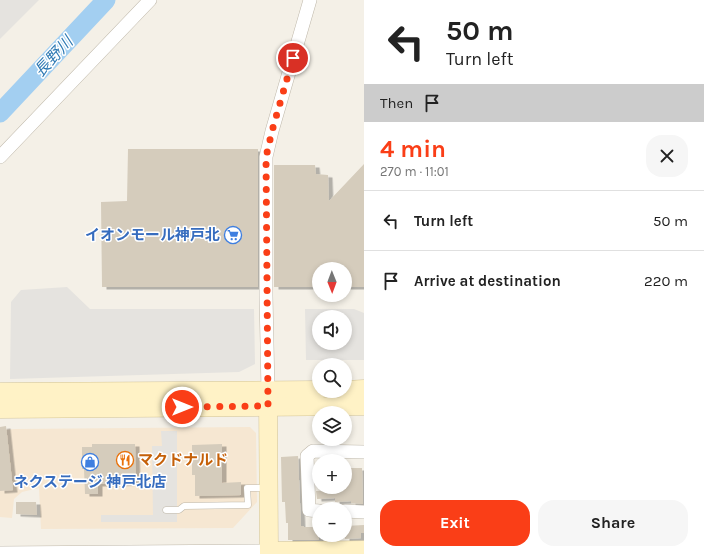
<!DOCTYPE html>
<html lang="en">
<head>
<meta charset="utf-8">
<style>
	:root { --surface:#fff; --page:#f6f6f6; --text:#222; --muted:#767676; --line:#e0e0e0; --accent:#fa3e17 }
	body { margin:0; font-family:Karla,"Noto Sans JP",sans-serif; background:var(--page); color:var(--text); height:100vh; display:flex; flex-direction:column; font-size:15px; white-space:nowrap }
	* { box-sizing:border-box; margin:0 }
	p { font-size:13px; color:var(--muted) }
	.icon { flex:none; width:22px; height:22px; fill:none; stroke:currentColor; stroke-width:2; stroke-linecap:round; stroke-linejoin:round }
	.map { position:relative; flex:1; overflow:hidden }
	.side { display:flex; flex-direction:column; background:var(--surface); width:340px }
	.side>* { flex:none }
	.hud { background:#fff; color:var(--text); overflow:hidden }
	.needle { width:26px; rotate:179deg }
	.tools { position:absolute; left:312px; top:262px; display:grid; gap:8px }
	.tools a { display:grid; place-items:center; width:40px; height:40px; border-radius:50%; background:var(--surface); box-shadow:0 2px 6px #0003; font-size:20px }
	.pin { position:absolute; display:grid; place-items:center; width:34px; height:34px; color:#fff; margin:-17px; border:2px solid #fff; border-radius:50%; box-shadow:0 1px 4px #0007 }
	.me { position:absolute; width:44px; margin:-22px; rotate:90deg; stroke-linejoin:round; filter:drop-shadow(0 0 3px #0008) }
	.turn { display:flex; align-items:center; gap:14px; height:84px; padding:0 16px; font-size:18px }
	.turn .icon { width:52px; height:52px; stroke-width:2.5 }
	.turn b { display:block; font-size:28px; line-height:34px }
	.then { display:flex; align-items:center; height:38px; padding:0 16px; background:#0003; gap:8px; font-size:15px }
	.round { display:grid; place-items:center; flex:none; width:42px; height:42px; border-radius:16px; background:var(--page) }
	.summary { display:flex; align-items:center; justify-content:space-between; height:68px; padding:0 16px }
	h1 { font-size:24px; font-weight:700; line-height:30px; color:var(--accent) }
	.primary-button { display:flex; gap:8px; margin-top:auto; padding:8px 16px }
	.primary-button a { flex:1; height:46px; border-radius:16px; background:var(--accent); color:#fff; font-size:16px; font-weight:700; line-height:46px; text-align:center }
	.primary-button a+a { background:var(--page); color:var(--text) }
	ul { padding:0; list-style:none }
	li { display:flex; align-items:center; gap:12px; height:60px; padding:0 16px; border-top:1px solid var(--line) }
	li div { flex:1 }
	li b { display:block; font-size:15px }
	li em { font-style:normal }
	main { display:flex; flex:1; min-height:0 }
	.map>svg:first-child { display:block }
	.commercial { fill:#f6e7d2 }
	.parking { fill:#e5e3df; fill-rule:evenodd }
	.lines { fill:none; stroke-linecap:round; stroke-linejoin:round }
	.river { stroke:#a3cff1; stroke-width:19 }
	.building { fill:#d5ccbc; filter:url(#shadow) }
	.lane-casing { stroke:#bfb8aa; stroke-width:7 }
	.street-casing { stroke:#bfb8aa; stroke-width:14 }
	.secondary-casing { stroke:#d4c597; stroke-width:19 }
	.lane { stroke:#fff; stroke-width:6 }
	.street { stroke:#fff; stroke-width:13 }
	.secondary { stroke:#fff2c6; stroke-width:18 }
	.route { stroke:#fa3e17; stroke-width:7; stroke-dasharray:0 12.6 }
	.labels { text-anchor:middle; stroke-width:3; stroke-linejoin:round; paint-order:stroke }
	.shop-label { font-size:15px; font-weight:bold; fill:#366cbe; stroke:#fff; text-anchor:end }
	.food-label { font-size:15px; font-weight:bold; fill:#c56008; stroke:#fff; text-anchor:start }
	.water-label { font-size:16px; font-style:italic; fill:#2e79b3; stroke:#fff }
</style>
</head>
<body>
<main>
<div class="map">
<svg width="364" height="554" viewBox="0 0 364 554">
	<defs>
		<filter id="shadow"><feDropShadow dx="4.5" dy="2.5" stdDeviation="0" flood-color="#0004"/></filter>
	</defs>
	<rect width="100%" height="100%" fill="#f4f0e7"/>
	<path class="commercial" d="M 250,427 L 256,433 L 257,502 L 233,528 L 41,529 L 39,488 L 22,492 L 14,499 L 12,518 L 0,517 L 0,430 L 16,429 Z"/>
	<g class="parking">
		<path d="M 0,0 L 39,0 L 0,39 Z"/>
		<path d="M 67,287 L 90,309 L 254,309 L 255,364 L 239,372 L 10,379 L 11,302 L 21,290 Z"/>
		<path d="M 305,309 L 354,309 L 364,313 L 364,360 L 306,360 ZM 319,317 L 345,317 L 345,343 L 319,343 Z"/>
		<path d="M 161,431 L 177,431 L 177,522 L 101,522 L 101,515 L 153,515 L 152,446 L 162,446 Z"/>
	</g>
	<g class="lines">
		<path class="river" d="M 0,113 L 106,0"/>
	</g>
	<g class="building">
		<path d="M 128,149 L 258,149 L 258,287 L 102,287 L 101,202 L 127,201 Z"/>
		<path d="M 364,164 L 364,287 L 345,287 L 345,269 L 319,269 L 319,287 L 274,287 L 274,165 L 315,165 L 316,174 L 328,175 L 329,201 Z"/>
		<path d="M 6,426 L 13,490 L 0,491 L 0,427 Z"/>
		<path d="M 92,444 L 135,444 L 136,483 L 98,484 L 98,494 L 85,494 L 84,469 L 82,469 L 82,447 L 92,447 Z"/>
		<path d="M 222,444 L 222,483 L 241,482 L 241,495 L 195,496 L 195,475 L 192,475 L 192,445 Z"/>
		<path d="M 298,456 L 301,526 L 304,526 L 304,527 L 319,527 L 319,540 L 288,540 L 288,523 L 286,523 L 285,502 L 282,502 L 281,457 Z"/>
		<path d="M 345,468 L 362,468 L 363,504 L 351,503 L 351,501 L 335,502 L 335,498 L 317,499 L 316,491 L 334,490 L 334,487 L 345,487 Z"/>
		<path d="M 16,502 L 36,502 L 37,515 L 16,514 Z"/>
		<path d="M 364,525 L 364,533 L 361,533 L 361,538 L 345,539 L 345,526 Z"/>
	</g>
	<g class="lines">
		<g class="lane-casing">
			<path id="lane" d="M 166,510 L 179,510 L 184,506 L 248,505 L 247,488 L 267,488"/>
		</g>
		<g class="street-casing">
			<g id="street">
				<path d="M 0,157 L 150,0"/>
				<path d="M 268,391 L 266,296 L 266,157 L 272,131 L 310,0"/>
				<path d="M 319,511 L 309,510 L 307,456 L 313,451 L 364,452"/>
				<path d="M 345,511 L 364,512"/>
				<path d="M 0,553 L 269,551"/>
			</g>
		</g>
		<g class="secondary-casing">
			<g id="secondary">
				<path d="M 345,390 L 364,389"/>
				<path d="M 0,392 L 319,390"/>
				<path d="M 268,395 L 269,554"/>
				<path d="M 0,409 L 364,406"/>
				<path d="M 269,551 L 364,550"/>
			</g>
		</g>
		<use href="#lane" class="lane"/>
		<use href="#street" class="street"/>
		<use href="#secondary" class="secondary"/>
	</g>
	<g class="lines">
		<path class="route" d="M 182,407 L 268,406 L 266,157 L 272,131 L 293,58"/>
	</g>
	<defs>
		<g id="supermarket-ring" transform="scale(0.9)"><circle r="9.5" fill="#fff" stroke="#3f7fe0" stroke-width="1.5"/><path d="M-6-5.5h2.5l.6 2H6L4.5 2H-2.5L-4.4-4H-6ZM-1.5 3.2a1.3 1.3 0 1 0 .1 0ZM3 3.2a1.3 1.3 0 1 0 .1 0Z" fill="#3f7fe0"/></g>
		<g id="restaurant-ring" transform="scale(0.9)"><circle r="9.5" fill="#fff" stroke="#e8710a" stroke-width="1.5"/><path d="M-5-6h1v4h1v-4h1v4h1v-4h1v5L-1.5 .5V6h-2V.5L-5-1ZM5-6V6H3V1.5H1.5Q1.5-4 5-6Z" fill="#e8710a"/></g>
		<g id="shop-ring" transform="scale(0.9)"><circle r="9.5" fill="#fff" stroke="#3f7fe0" stroke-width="1.5"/><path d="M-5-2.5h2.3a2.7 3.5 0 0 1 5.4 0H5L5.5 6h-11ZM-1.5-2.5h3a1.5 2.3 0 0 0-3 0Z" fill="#3f7fe0"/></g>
	</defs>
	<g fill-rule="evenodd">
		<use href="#supermarket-ring" x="233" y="235"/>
		<use href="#restaurant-ring" x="125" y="460"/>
		<use href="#shop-ring" x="90" y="462"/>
	</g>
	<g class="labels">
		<g class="shop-label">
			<text x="220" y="240">イオンモール神戸北</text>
			<text x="90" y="487" text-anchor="middle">ネクステージ 神戸北店</text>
		</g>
		<g class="food-label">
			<text x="138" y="465">マクドナルド</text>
		</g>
		<g class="water-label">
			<text transform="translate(53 56) rotate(-47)" y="6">長野川</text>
		</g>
	</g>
</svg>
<div class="tools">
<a><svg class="needle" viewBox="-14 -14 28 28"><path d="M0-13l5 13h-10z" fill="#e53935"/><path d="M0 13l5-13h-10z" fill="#767676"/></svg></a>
<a><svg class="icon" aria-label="sound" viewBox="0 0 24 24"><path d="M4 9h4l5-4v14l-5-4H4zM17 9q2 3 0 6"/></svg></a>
<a><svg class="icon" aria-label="search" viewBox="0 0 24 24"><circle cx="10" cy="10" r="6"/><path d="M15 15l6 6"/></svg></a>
<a><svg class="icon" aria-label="layers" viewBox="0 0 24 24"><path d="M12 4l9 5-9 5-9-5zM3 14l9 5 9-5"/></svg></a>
<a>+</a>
<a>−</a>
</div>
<div class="pin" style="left:293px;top:58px;background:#d93025"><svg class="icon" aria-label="arrive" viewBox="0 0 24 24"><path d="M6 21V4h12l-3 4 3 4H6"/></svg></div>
<svg class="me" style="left:182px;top:407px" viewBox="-20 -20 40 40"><circle r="17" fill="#fa3e17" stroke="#fff" stroke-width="3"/><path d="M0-11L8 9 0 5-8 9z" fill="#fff"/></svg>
</div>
<section class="side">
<div class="hud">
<div class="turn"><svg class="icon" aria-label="left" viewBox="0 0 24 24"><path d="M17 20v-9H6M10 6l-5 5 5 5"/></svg><div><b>50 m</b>Turn left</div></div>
<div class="then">Then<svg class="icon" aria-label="arrive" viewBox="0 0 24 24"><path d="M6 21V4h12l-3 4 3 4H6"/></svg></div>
</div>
<div class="summary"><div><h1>4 min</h1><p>270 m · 11:01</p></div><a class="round"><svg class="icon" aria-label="close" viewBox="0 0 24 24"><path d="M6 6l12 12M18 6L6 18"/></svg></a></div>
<ul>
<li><svg class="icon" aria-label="left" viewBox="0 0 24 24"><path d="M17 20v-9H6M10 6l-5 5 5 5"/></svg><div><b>Turn left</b></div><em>50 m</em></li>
<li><svg class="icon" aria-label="arrive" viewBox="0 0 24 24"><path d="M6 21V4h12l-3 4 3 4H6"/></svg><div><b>Arrive at destination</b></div><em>220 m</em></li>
</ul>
<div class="primary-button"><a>Exit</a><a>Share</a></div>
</section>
</main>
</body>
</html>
